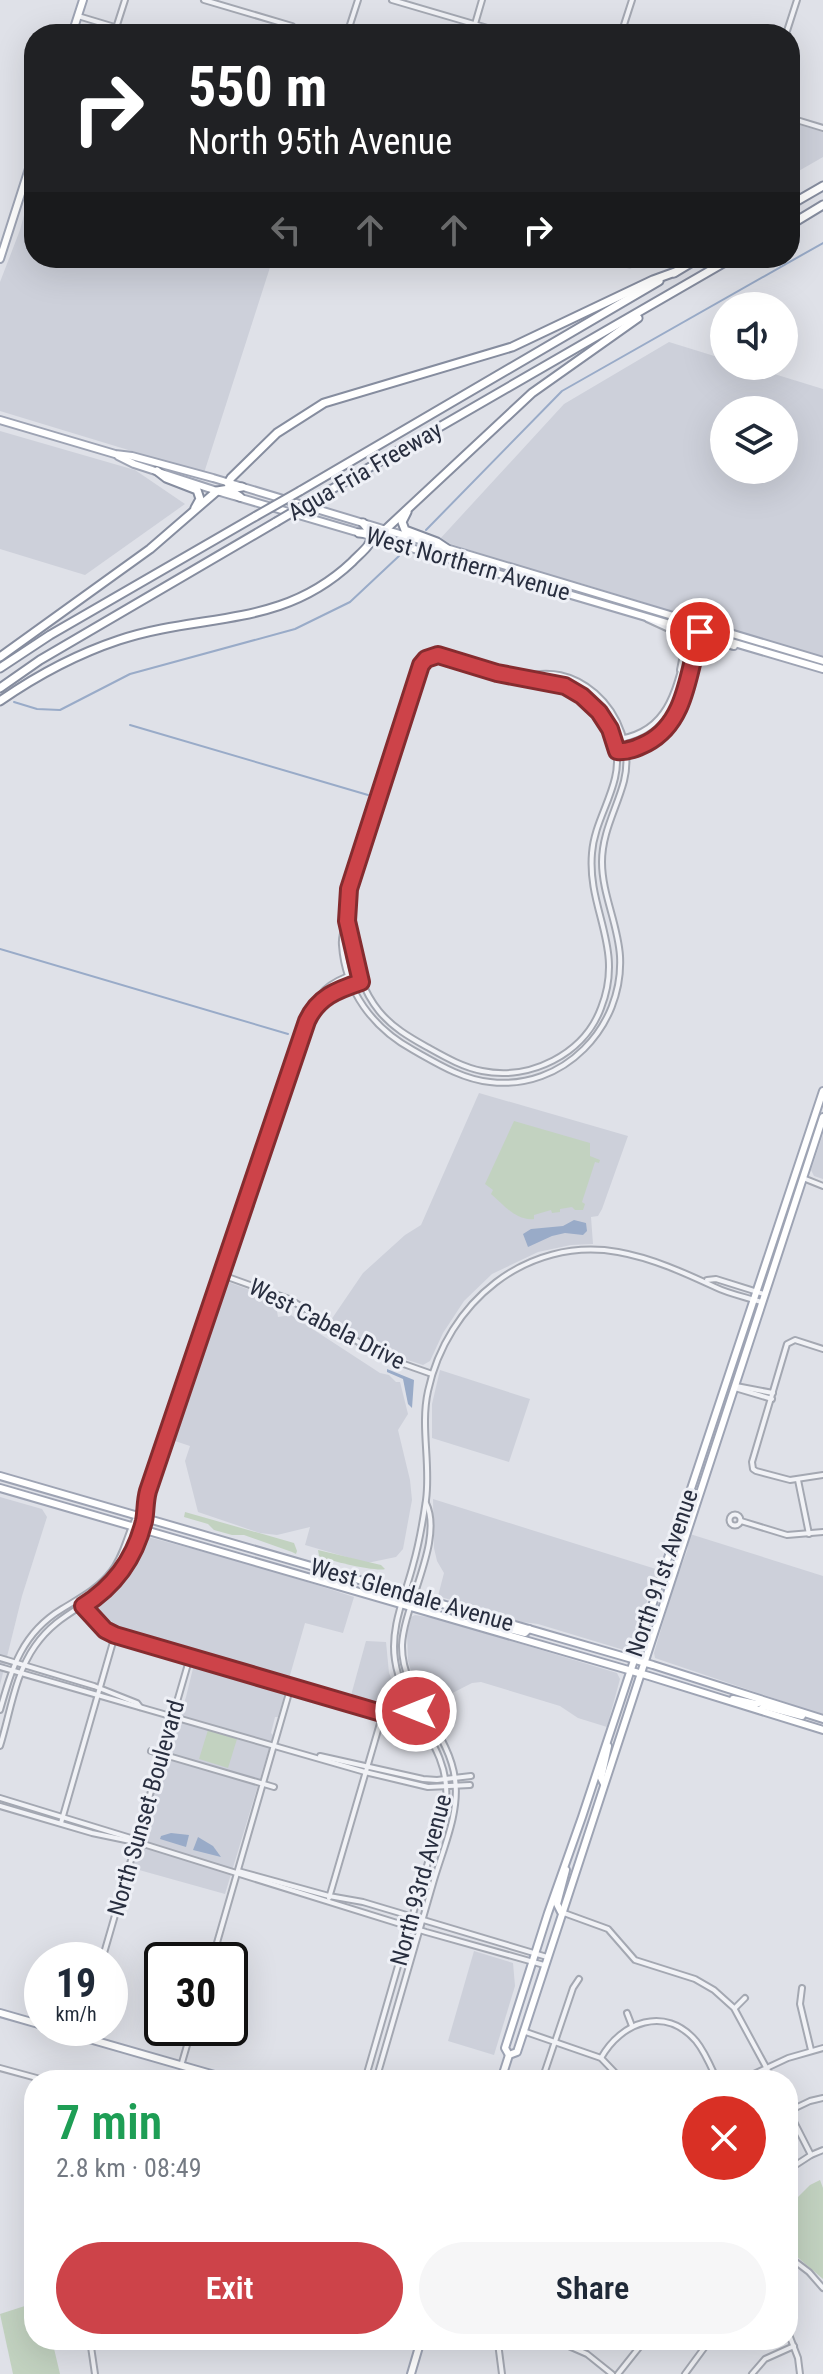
<!DOCTYPE html>
<html lang="en">
<head>
<meta charset="utf-8">
<style>
	:root { --surface:#fff; --page:#f6f6f7; --text:#1f2937; --muted:#747a83; --accent:#cd4349 }
	body { margin:0; font-family:"Roboto Condensed",sans-serif; background:var(--page); color:var(--text); height:100vh; display:flex; flex-direction:column; font-size:30px; white-space:nowrap }
	* { box-sizing:border-box; margin:0 }
	p { font-size:26px; color:var(--muted) }
	.icon { flex:none; width:44px; height:44px; fill:none; stroke:currentColor; stroke-width:2; stroke-linecap:round; stroke-linejoin:round }
	.map { position:relative; flex:1; overflow:hidden }
	.side { position:absolute; left:24px; top:2070px; width:774px; height:280px; display:flex; flex-direction:column; background:var(--surface); border-radius:32px; box-shadow:0 8px 32px #0002 }
	.side>* { flex:none }
	.banner { position:absolute; left:24px; top:24px; width:776px; height:244px; border-radius:32px; box-shadow:0 8px 32px #0002; background:#202124; color:#fff; overflow:hidden }
	.tools { position:absolute; left:710px; top:292px; display:grid; gap:16px }
	.tools a { display:grid; place-items:center; width:88px; height:88px; border-radius:50%; background:var(--surface); box-shadow:0 8px 32px #0002; font-size:40px }
	.speed { position:absolute; left:24px; top:1942px; display:flex; gap:16px; font-size:40px; font-weight:700; text-align:center }
	.speed>* { display:grid; place-content:center; width:104px; height:104px; border-radius:50%; background:var(--surface); box-shadow:0 8px 32px #0002; line-height:1 }
	.speed small { font-size:20px; font-weight:400 }
	.speed .limit { border:4px solid #111; border-radius:12px; background:#fff; color:#111 }
	.pin { position:absolute; display:grid; place-items:center; width:68px; height:68px; color:#fff; margin:-34px; border:4px solid #fff; border-radius:50%; box-shadow:0 2px 8px #0007 }
	.me { position:absolute; width:88px; margin:-44px; rotate:270deg; stroke-linejoin:round; filter:drop-shadow(0 0 6px #0008) }
	.turn { display:flex; align-items:center; gap:28px; height:168px; padding:0 32px; font-size:36px }
	.turn .icon { width:104px; height:104px; stroke-width:2.5 }
	.turn b { display:block; font-size:56px; line-height:68px }
	.lanes { display:flex; align-items:center; height:76px; padding:0 32px; background:#0003; justify-content:center; gap:40px; direction:ltr }
	.lanes .off { opacity:.35 }
	.round { display:grid; place-items:center; flex:none; width:84px; height:84px; border-radius:42px; background:var(--page) }
	.head { display:flex; align-items:center; justify-content:space-between; height:136px; padding:0 32px }
	h1 { font-size:48px; font-weight:600; line-height:60px; color:#1e9e55 }
	.cta { display:flex; gap:16px; margin-top:auto; padding:16px 32px }
	.cta a { flex:1; height:92px; border-radius:48px; background:var(--accent); color:#fff; font-size:32px; font-weight:600; line-height:92px; text-align:center }
	.cta a+a { background:var(--page); color:var(--text) }
	.map>svg:first-child { display:block }
	.built { fill:#cdd0da; fill-rule:evenodd }
	.green { fill:#c2d2c0 }
	.water { fill:#99abc8 }
	.lines { fill:none; stroke-linecap:round; stroke-linejoin:round }
	.stream { stroke:#99abc8; stroke-width:2 }
	.minor-casing { stroke:#a4a8b2; stroke-width:8 }
	.major-casing { stroke:#9ea4b4; stroke-width:10 }
	.highway-casing { stroke:#868d9f; stroke-width:11 }
	.minor { stroke:#f1f2f6; stroke-width:4 }
	.major { stroke:#fff; stroke-width:6 }
	.highway { stroke:#fff; stroke-width:7 }
	.highway-bridge-casing { stroke:#868d9f; stroke-width:11; stroke-linecap:butt }
	.highway-bridge { stroke:#fff; stroke-width:7 }
	.route-casing { stroke:#852c2f; stroke-width:20 }
	.route { stroke:#cd4349; stroke-width:14 }
	.labels { text-anchor:middle; stroke-width:6; stroke-linejoin:round; paint-order:stroke }
	.street-label { font-size:24px; fill:#282e3f; stroke:#eef0f6 }
</style>
</head>
<body>
<div class="map">
<svg width="823" height="2374" viewBox="0 0 823 2374">
	<rect width="100%" height="100%" fill="#dfe1e8"/>
	<g class="built">
		<path d="M 790,122 L 823,132 L 823,157 L 790,176 Z"/>
		<path d="M 34,177 L 34,258 L 273,258 L 204,473 L 0,411 L 0,282 L 20,230 Z"/>
		<path d="M 593,258 L 649,258 L 630,269 Z"/>
		<path d="M 669,342 L 724,359 L 724,366 L 748,366 L 823,389 L 823,657 L 580,583 L 558,579 L 439,540 L 564,404 ZM 724,410 L 784,410 L 784,470 L 724,470 Z"/>
		<path d="M 0,431 L 135,470 L 185,504 L 85,575 L 0,549 Z"/>
		<path d="M 479,1093 L 628,1136 L 602,1209 L 598,1216 L 591,1217 L 593,1244 L 571,1245 L 538,1252 L 492,1274 L 464,1301 L 443,1333 L 430,1361 L 423,1365 L 371,1348 L 331,1320 L 363,1273 L 405,1235 L 421,1225 Z"/>
		<path d="M 823,1134 L 823,1179 L 814,1176 L 811,1170 Z"/>
		<path d="M 228,1282 L 275,1299 L 278,1317 L 291,1315 L 380,1373 L 389,1375 L 396,1382 L 400,1382 L 408,1414 L 398,1430 L 410,1480 L 412,1500 L 403,1549 L 396,1557 L 367,1563 L 305,1545 L 310,1527 L 277,1535 L 260,1533 L 198,1512 L 185,1461 L 190,1446 L 172,1440 L 223,1286 Z"/>
		<path d="M 440,1370 L 530,1399 L 509,1462 L 432,1438 L 432,1404 Z"/>
		<path d="M 0,1497 L 42,1509 L 47,1517 L 22,1596 L 0,1685 Z"/>
		<path d="M 433,1499 L 659,1570 L 629,1648 L 624,1650 L 538,1624 L 522,1622 L 438,1596 L 444,1573 L 437,1561 L 434,1548 Z"/>
		<path d="M 690,1534 L 823,1576 L 823,1715 L 655,1658 L 654,1653 L 673,1589 L 687,1551 Z"/>
		<path d="M 148,1537 L 261,1567 L 354,1597 L 343,1633 L 305,1623 L 278,1717 L 275,1717 L 271,1733 L 273,1735 L 272,1739 L 225,1894 L 132,1868 L 179,1705 L 183,1706 L 186,1697 L 196,1656 L 111,1631 L 101,1623 L 89,1608 L 121,1584 L 134,1564 L 144,1540 Z"/>
		<path d="M 415,1615 L 439,1619 L 617,1673 L 620,1679 L 607,1727 L 578,1718 L 560,1706 L 481,1682 L 472,1683 L 427,1706 L 414,1681 L 408,1661 L 407,1633 L 411,1617 Z"/>
		<path d="M 366,1641 L 386,1642 L 389,1673 L 401,1703 L 400,1712 L 350,1699 Z"/>
		<path d="M 474,1951 L 513,1963 L 515,1986 L 494,2055 L 448,2041 Z"/>
	</g>
	<g class="green">
		<path d="M 514,1121 L 590,1143 L 590,1156 L 600,1160 L 599,1163 L 595,1162 L 582,1202 L 585,1204 L 583,1210 L 575,1210 L 572,1207 L 560,1209 L 560,1212 L 552,1213 L 551,1210 L 534,1215 L 534,1219 C 516,1221 504,1205 491,1194 L 493,1190 L 485,1184 Z"/>
		<path d="M 185,1512 L 294,1543 L 297,1551 L 296,1554 L 292,1552 L 244,1535 L 232,1535 L 214,1530 L 208,1524 L 184,1517 Z"/>
		<path d="M 318,1550 L 381,1565 L 385,1569 C 377,1572 329,1561 319,1556 Z"/>
		<path d="M 208,1730 L 237,1739 L 228,1768 L 199,1759 Z"/>
		<path d="M 820,2180 L 823,2188 L 823,2279 L 788,2249 L 798,2228 L 788,2223 L 788,2207 L 810,2185 Z"/>
		<path d="M 34,2303 L 34,2340 L 52,2340 L 60,2374 L 13,2374 L 0,2314 Z"/>
	</g>
	<g class="water">
		<path d="M 574,1220 L 586,1223 L 587,1231 L 583,1235 L 565,1233 L 552,1236 L 528,1247 L 523,1234 L 531,1229 L 563,1226 Z"/>
		<path d="M 387,1369 L 414,1380 L 412,1408 L 408,1404 L 403,1379 L 387,1372 Z"/>
		<path d="M 171,1833 L 189,1835 L 186,1847 L 160,1839 L 161,1836 Z"/>
		<path d="M 198,1837 L 213,1846 L 221,1857 L 193,1850 Z"/>
	</g>
	<g class="lines">
		<g class="stream">
			<path d="M 426,530 L 562,391 L 823,243"/>
			<path d="M 14,702 L 37,709 L 60,710 L 130,674 L 295,629 L 350,602 L 399,556"/>
			<path d="M 130,725 L 368,795"/>
			<path d="M 0,949 L 288,1034"/>
		</g>
		<g class="minor-casing">
			<g id="minor">
				<path d="M 204,0 L 292,26 L 291,34"/>
				<path d="M 392,0 L 508,34"/>
				<path d="M 78,16 L 138,34"/>
				<path d="M 475,24 L 482,0"/>
				<path d="M 116,28 L 125,0"/>
				<path d="M 347,34 L 358,0"/>
				<path d="M 621,34 L 632,0"/>
				<path d="M 786,34 L 797,0"/>
				<path d="M 790,118 L 823,128"/>
				<path d="M 647,619 L 682,635 L 685,645 L 680,670"/>
				<path d="M 691,665 L 702,625"/>
				<path d="M 613,740 C 680,733 675,673 696,624"/>
				<path d="M 626,752 C 668,737 676,719 688,678"/>
				<path d="M 347,921 C 357,955 355,981 379,1011 C 392,1027 409,1037 427,1047 C 445,1057 462,1067 482,1071 C 530,1081 584,1054 601,1008 C 625,948 587,910 592,853 C 594,826 609,804 615,778 C 624,740 600,700 563,686 C 549,680 531,678 516,676 C 491,673 444,646 424,662 C 416,675 412,692 407,707 C 399,732 391,757 383,782 C 372,816 358,850 350,885 C 348,897 349,910 347,921 C 344,930 341,935 342,945 C 345,991 373,1028 413,1050 C 438,1064 462,1079 490,1082 C 563,1091 624,1027 620,956 C 618,924 602,894 602,862 C 602,832 617,808 624,781 C 632,749 619,714 595,693 C 572,674 550,670 522,677"/>
				<path d="M 314,1007 L 330,994 L 361,982"/>
				<path d="M 803,1178 L 823,1186"/>
				<path d="M 222,1275 L 289,1299 L 381,1356 L 432,1374"/>
				<path d="M 707,1280 L 716,1279 L 764,1294"/>
				<path d="M 823,1349 L 795,1340 L 787,1344 L 752,1462 L 753,1469 L 756,1471 L 790,1480 L 823,1475"/>
				<path d="M 736,1386 L 773,1393"/>
				<path d="M 735,1388 L 772,1399"/>
				<path d="M 798,1480 L 809,1534"/>
				<circle cx="735" cy="1520" r="5.5"/>
				<path d="M 741,1521 L 787,1535 L 823,1532"/>
				<path d="M 83,1606 L 103,1628 L 115,1635 L 395,1717 L 404,1717 L 416,1711"/>
				<path d="M 0,1658 L 94,1686 L 137,1703 L 140,1707"/>
				<path d="M 0,1667 L 365,1772 L 428,1787 L 470,1785"/>
				<path d="M 0,1710 C 12,1668 22,1633 62,1609 C 80,1598 99,1588 111,1572 C 127,1552 128,1525 143,1506 L 307,1021 C 319,992 326,983 357,973"/>
				<path d="M 0,1746 C 10,1714 15,1674 35,1646 C 67,1600 112,1607 137,1542 C 141,1529 145,1519 143,1506"/>
				<path d="M 151,1751 L 274,1787"/>
				<path d="M 320,1756 L 423,1779 L 437,1780 L 471,1776"/>
				<path d="M 0,1798 L 134,1839 L 137,1843"/>
				<path d="M 0,1806 L 92,1833 L 140,1843 L 426,1932 L 544,1965"/>
				<path d="M 61,1823 L 115,1635"/>
				<path d="M 238,1871 L 329,1896 L 363,1902 L 547,1957"/>
				<path d="M 329,1898 L 383,1713"/>
				<path d="M 564,1913 L 608,1929 L 635,1960 L 695,1979 L 714,1990 L 734,2008 L 773,2080"/>
				<path d="M 102,1960 L 190,1657"/>
				<path d="M 212,1960 L 291,1686"/>
				<path d="M 802,1988 L 800,2004 L 811,2050"/>
				<path d="M 735,2008 L 745,1998"/>
				<path d="M 627,2013 L 632,2026"/>
				<path d="M 523,2031 L 601,2058 L 622,2080"/>
				<path d="M 601,2058 C 621,2022 665,2005 696,2041 C 705,2052 711,2067 717,2080"/>
				<path d="M 181,2066 L 192,2028"/>
				<path d="M 0,2068 L 44,2080"/>
				<path d="M 365,2080 L 446,1800 C 451,1746 402,1711 395,1660 C 390,1627 405,1596 413,1565 C 419,1544 423,1521 426,1500 C 431,1464 420,1427 428,1391 C 447,1303 526,1236 618,1252 C 652,1258 685,1273 715,1287 C 729,1294 746,1297 761,1302"/>
				<path d="M 376,2080 C 395,2013 415,1947 434,1880 C 443,1849 460,1812 455,1779 C 449,1730 401,1695 402,1645 C 404,1604 444,1540 426,1503"/>
				<path d="M 542,2080 L 573,1988 L 579,1979"/>
				<path d="M 649,2080 L 653,2076"/>
				<path d="M 741,2080 L 788,2058 L 823,2048"/>
				<path d="M 788,2110 L 811,2155"/>
				<path d="M 789,2111 L 810,2101 L 823,2098"/>
				<path d="M 788,2170 L 811,2155 L 823,2150"/>
				<path d="M 788,2256 L 809,2272 L 823,2288"/>
				<path d="M 788,2332 L 798,2358 L 800,2374"/>
				<path d="M 90,2340 L 95,2374"/>
				<path d="M 471,2340 L 487,2343 L 514,2340"/>
				<path d="M 555,2340 L 587,2354 L 612,2374"/>
				<path d="M 498,2343 L 502,2374"/>
				<path d="M 618,2374 L 645,2340"/>
				<path d="M 685,2374 L 710,2340"/>
				<path d="M 752,2374 L 765,2359 L 794,2346"/>
			</g>
		</g>
		<g class="major-casing">
			<g id="major">
				<path d="M 72,34 L 83,0"/>
				<path d="M 0,259 L 34,153"/>
				<path d="M 0,420 L 115,454 L 132,456 L 213,478 L 823,661"/>
				<path d="M 118,456 L 134,464 L 217,491 L 823,669"/>
				<path d="M 688,679 C 695,668 698,640 714,641 C 720,641 728,645 734,646"/>
				<path d="M 0,1476 L 653,1665 L 823,1719"/>
				<path d="M 0,1488 L 649,1676 L 823,1730"/>
				<path d="M 478,1625 L 489,1624 L 525,1633 L 529,1629"/>
				<path d="M 733,1699 L 756,1704 L 764,1701"/>
				<path d="M 760,1710 L 764,1706 L 802,1716"/>
				<path d="M 604,1784 L 601,1778 L 608,1746"/>
				<path d="M 561,1912 L 557,1904 L 566,1870"/>
				<path d="M 0,2013 L 42,2025"/>
				<path d="M 51,2028 L 232,2080"/>
				<path d="M 509,2055 L 505,2048 L 548,1913 L 582,1817 L 823,1091"/>
				<path d="M 501,2080 L 509,2055 L 517,2052 L 823,1117"/>
				<path d="M 411,2374 L 421,2340"/>
			</g>
		</g>
		<g class="highway-casing">
			<g id="highway">
				<path d="M 790,205 L 823,186"/>
				<path d="M 790,225 L 823,205"/>
				<path d="M 674,273 L 699,258"/>
				<path d="M 157,471 L 166,478 L 197,490 L 200,499 L 195,508"/>
				<path d="M 300,491 L 659,281"/>
				<path d="M 320,496 L 732,258"/>
				<path d="M 240,497 L 231,491 L 228,483 L 231,478 L 277,433 L 324,403 L 512,347 L 653,280 L 675,272"/>
				<path d="M 407,512 L 402,522 L 405,530 L 437,542 L 446,548"/>
				<path d="M 359,533 L 375,533 L 385,530 L 532,393 L 638,318"/>
				<path d="M 0,657 L 150,549 L 217,491 L 242,487"/>
				<path d="M 0,668 L 50,635 L 256,516"/>
				<path d="M 0,688 L 40,660 L 276,522"/>
				<path d="M 0,701 C 36,676 77,654 119,640 C 204,612 281,629 352,562 C 360,553 372,546 372,534 L 363,523"/>
			</g>
		</g>
		<use href="#minor" class="minor"/>
		<use href="#major" class="major"/>
		<use href="#highway" class="highway"/>
		<g class="highway-bridge-casing">
			<g id="highway-bridge">
				<path d="M 256,516 L 300,491"/>
				<path d="M 276,522 L 320,496"/>
			</g>
		</g>
		<use href="#highway-bridge" class="highway-bridge"/>
	</g>
	<g class="lines">
		<g class="route-casing">
			<path id="route" d="M 416,1711 L 404,1717 L 395,1717 L 115,1635 L 105,1630 L 83,1606 C 115,1586 135,1558 144,1521 C 146,1511 145,1502 148,1491 L 307,1021 C 318,997 337,990 361,982 L 347,921 L 349,889 L 421,665 L 426,659 L 438,655 L 497,673 L 565,686 L 582,696 L 599,712 L 610,729 L 617,751 C 628,752 637,748 647,743 C 687,722 688,671 700,632"/>
		</g>
		<use href="#route" class="route"/>
	</g>
	<g class="labels">
		<g class="street-label">
			<text transform="translate(365 471) rotate(-30)" y="8">Agua Fria Freeway</text>
			<text transform="translate(468 564) rotate(16)" y="8">West Northern Avenue</text>
			<text transform="translate(327 1324) rotate(27)" y="8">West Cabela Drive</text>
			<text transform="translate(662 1573) rotate(-71)" y="8">North 91st Avenue</text>
			<text transform="translate(412 1595) rotate(16)" y="8">West Glendale Avenue</text>
			<text transform="translate(146 1808) rotate(-74)" y="8">North Sunset Boulevard</text>
			<text transform="translate(421 1880) rotate(-75)" y="8">North 93rd Avenue</text>
		</g>
	</g>
</svg>
<div class="tools">
<a><svg class="icon" aria-label="sound" viewBox="0 0 24 24"><path d="M4 9h4l5-4v14l-5-4H4zM17 9q2 3 0 6"/></svg></a>
<a><svg class="icon" aria-label="layers" viewBox="0 0 24 24"><path d="M12 4l9 5-9 5-9-5zM3 14l9 5 9-5"/></svg></a>
</div>
<div class="speed"><div>19<small>km/h</small></div><div class="limit">30</div></div>
<div class="pin" style="left:700px;top:632px;background:#d93025"><svg class="icon" aria-label="arrive" viewBox="0 0 24 24"><path d="M6 21V4h12l-3 4 3 4H6"/></svg></div>
<svg class="me" style="left:416px;top:1711px" viewBox="-20 -20 40 40"><circle r="17" fill="#cd4349" stroke="#fff" stroke-width="3"/><path d="M0-11L8 9 0 5-8 9z" fill="#fff"/></svg>
<div class="banner">
<div class="turn"><svg class="icon" aria-label="right" viewBox="0 0 24 24"><path d="M7 20v-9h11M14 6l5 5-5 5"/></svg><div><b>550 m</b>North 95th Avenue</div></div>
<div class="lanes"><svg class="icon off" aria-label="left" viewBox="0 0 24 24"><path d="M17 20v-9H6M10 6l-5 5 5 5"/></svg><svg class="icon off" aria-label="ahead" viewBox="0 0 24 24"><path d="M12 20V5M6 11l6-6 6 6"/></svg><svg class="icon off" aria-label="ahead" viewBox="0 0 24 24"><path d="M12 20V5M6 11l6-6 6 6"/></svg><svg class="icon" aria-label="right" viewBox="0 0 24 24"><path d="M7 20v-9h11M14 6l5 5-5 5"/></svg></div>
</div>
<section class="side">
<div class="head"><div><h1>7 min</h1><p>2.8 km · 08:49</p></div><a class="round" style="background:#d93025;color:#fff"><svg class="icon" aria-label="close" viewBox="0 0 24 24"><path d="M6 6l12 12M18 6L6 18"/></svg></a></div>
<div class="cta"><a>Exit</a><a>Share</a></div>
</section>
</div>
</body>
</html>
